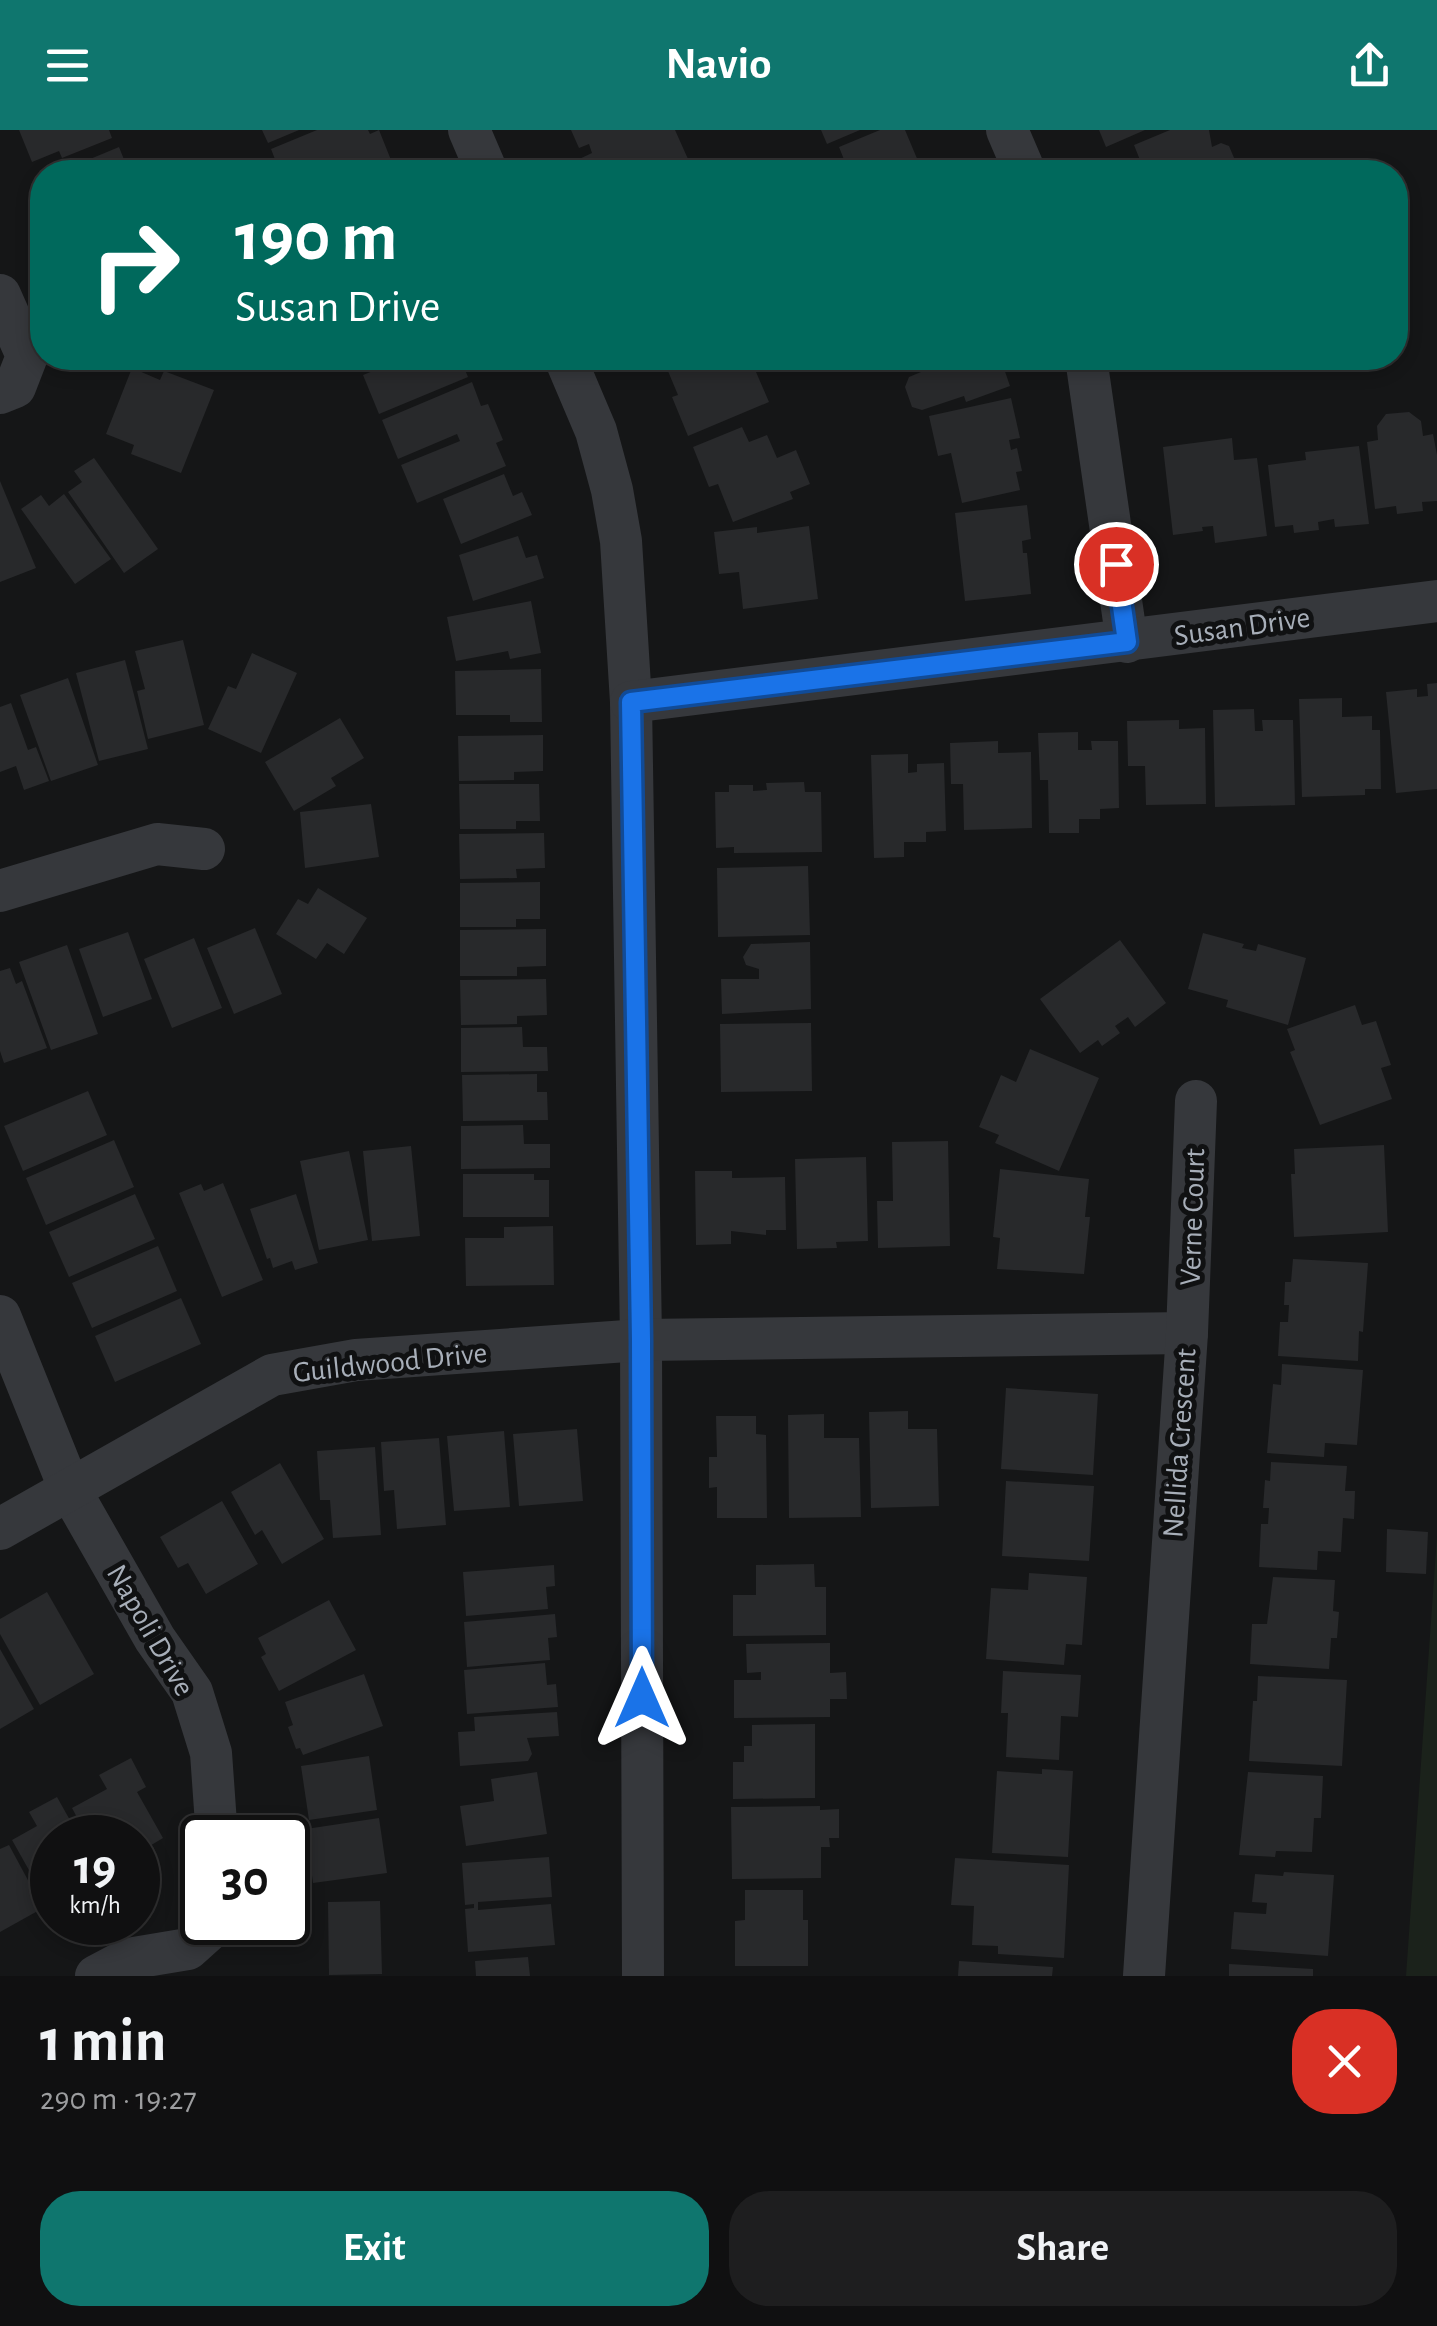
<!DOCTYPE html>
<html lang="en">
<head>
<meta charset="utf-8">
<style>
	:root { --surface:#101011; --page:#1e1e1f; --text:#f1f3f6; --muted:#9c9d9f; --line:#303031; --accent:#0f766e }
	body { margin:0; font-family:"Alegreya Sans",sans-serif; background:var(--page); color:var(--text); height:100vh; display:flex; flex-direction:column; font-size:38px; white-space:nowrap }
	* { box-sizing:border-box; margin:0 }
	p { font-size:32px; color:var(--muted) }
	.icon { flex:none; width:55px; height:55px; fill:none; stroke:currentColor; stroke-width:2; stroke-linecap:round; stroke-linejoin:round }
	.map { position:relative; height:1846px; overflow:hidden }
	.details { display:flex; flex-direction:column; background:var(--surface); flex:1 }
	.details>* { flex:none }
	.top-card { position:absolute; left:30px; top:30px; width:1378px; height:210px; border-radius:40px; box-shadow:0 5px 15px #0003,0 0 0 2px var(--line); background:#00695c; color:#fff; overflow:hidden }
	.speed { position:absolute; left:30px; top:1685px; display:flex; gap:20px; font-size:50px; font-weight:700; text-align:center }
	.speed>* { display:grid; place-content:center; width:130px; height:130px; border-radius:50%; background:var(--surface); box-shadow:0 5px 15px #0003,0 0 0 2px var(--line); line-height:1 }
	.speed small { font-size:25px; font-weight:400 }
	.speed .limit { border:5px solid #111; border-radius:15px; background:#fff; color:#111 }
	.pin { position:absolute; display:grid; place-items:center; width:85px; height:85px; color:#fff; margin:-42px; border:5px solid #fff; border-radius:50%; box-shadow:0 2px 10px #0007 }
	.me { position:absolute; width:110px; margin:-55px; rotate:0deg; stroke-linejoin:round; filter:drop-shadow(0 0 8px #0008) }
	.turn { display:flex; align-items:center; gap:35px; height:210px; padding:0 40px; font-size:45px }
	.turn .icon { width:130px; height:130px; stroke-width:2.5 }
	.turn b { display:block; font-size:70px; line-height:85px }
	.round { display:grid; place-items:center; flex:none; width:105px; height:105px; border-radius:40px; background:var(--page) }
	.headline { display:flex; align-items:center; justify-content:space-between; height:170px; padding:0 40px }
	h1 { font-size:60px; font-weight:600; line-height:75px }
	.action { display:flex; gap:20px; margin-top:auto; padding:20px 40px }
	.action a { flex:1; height:115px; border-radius:40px; background:var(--accent); color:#fff; font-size:40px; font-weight:600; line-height:115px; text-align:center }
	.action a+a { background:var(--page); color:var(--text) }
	header { display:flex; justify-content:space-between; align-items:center; height:130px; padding:0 40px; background:var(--accent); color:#fff; font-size:45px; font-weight:600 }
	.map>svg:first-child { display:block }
	.green { fill:#1b221b }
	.building { fill:#28292b }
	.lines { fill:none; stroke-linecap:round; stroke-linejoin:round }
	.minor { stroke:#36383c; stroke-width:42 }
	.route-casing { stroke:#114b97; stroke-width:25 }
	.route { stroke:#1a73e8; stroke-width:18 }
	.labels { text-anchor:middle; stroke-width:10; stroke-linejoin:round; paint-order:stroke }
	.street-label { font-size:30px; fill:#a7aeb8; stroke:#101112 }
</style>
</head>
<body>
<header><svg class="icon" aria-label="menu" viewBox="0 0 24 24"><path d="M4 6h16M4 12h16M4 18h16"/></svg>Navio<svg class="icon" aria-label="share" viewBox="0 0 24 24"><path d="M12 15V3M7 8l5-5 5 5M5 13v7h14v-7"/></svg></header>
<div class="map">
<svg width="1437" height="1846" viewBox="0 0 1437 1846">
	<rect width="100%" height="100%" fill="#151617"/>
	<path class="green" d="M 1437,1406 L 1437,1846 L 1406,1846 Z"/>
	<g class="building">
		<path d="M 19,0 L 109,0 L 112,8 L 62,28 L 59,21 L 32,32 Z"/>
		<path d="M 262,0 L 299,0 L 268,13 Z"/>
		<path d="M 317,0 L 368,0 L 370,4 L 379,0 L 395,40 L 343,42 L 351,39 L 348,33 L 325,42 L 280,42 L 271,19 Z"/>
		<path d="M 571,0 L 675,0 L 688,29 L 657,42 L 580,42 L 575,31 L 592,23 L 589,14 L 579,18 Z"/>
		<path d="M 821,0 L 860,0 L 827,14 Z"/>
		<path d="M 880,0 L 905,0 L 921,38 L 930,34 L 933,42 L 849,42 L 839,17 Z"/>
		<path d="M 1099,0 L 1145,0 L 1106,17 Z"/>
		<path d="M 1170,0 L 1209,0 L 1212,17 L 1221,13 L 1229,16 L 1240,42 L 1139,42 L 1137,37 L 1142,35 L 1134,15 Z"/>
		<path d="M 119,17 L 129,42 L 59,42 Z"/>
		<path d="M 354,228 L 387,228 L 359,239 Z"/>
		<path d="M 405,228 L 460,228 L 468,247 L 379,284 L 363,245 Z"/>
		<path d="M 679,228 L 750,228 L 769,272 L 688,306 L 672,267 L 678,265 L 665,234 Z"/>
		<path d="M 920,228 L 988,228 L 991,233 L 1001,230 L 1010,256 L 966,272 L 964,266 L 922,280 L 912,277 L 905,257 L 909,247 L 921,242 L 917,232 Z"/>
		<path d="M 132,238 L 160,250 L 164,241 L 214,260 L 181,343 L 131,324 L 134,315 L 106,304 Z"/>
		<path d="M 472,252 L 481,276 L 488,274 L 503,310 L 496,313 L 506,336 L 417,373 L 401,335 L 460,311 L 457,304 L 398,329 L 382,290 Z"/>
		<path d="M 1011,268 L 1020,308 L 1009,310 L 1011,320 L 1017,318 L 1022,341 L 1016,342 L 1020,360 L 962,373 L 951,323 L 938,326 L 929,286 Z"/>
		<path d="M 1409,282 L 1421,291 L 1423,306 L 1433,304 L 1437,325 L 1437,371 L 1422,372 L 1423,381 L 1397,384 L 1396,376 L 1375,379 L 1367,312 L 1378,310 L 1377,296 L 1386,284 Z"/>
		<path d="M 742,297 L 749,312 L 767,305 L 777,328 L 796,320 L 810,354 L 790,362 L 793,369 L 733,392 L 718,354 L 709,357 L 693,317 Z"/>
		<path d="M 1232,308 L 1234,330 L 1257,328 L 1267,406 L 1215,413 L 1213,396 L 1202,397 L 1203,401 L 1173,405 L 1163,317 Z"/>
		<path d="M 1359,316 L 1369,394 L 1335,397 L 1334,389 L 1318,392 L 1319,400 L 1294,403 L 1293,395 L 1275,397 L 1268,335 L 1306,330 L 1305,322 Z"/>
		<path d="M 94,328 L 158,419 L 124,443 L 68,362 L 82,352 L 74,341 Z"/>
		<path d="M 504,344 L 513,366 L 522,362 L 532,385 L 461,414 L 443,369 Z"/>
		<path d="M 0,351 L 36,438 L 0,452 Z"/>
		<path d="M 64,364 L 111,429 L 75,454 L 21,379 L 41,365 L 49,376 Z"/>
		<path d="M 1027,375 L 1031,409 L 1022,411 L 1023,423 L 1027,423 L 1031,464 L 965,471 L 955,383 Z"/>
		<path d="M 809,396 L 818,469 L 743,479 L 739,442 L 719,444 L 714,402 L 757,397 L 757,403 Z"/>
		<path d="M 518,406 L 526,428 L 537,425 L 544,448 L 473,471 L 459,425 Z"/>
		<path d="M 531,471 L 541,523 L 510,529 L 508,521 L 456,531 L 447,487 Z"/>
		<path d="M 183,510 L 204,595 L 148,609 L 137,561 L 145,559 L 135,521 Z"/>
		<path d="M 252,523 L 297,543 L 261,623 L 208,599 L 228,556 L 236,559 Z"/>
		<path d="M 125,530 L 148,619 L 99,631 L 76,543 Z"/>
		<path d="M 541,539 L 542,592 L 510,592 L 510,585 L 456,585 L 455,541 Z"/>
		<path d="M 68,548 L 98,635 L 51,651 L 20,565 Z"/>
		<path d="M 1437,553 L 1437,659 L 1396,663 L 1386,562 L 1417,559 L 1417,567 L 1428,566 L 1427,554 Z"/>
		<path d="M 1342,568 L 1342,587 L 1372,586 L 1372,600 L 1380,600 L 1381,659 L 1365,659 L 1365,665 L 1302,667 L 1299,569 Z"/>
		<path d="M 11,573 L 28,620 L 36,617 L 49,651 L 24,660 L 16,636 L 0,642 L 0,577 Z"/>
		<path d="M 1254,579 L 1255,601 L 1263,601 L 1262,590 L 1293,590 L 1295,675 L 1215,677 L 1213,580 Z"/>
		<path d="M 340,588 L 364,628 L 331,648 L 336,656 L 294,681 L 265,632 Z"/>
		<path d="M 1179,590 L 1179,599 L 1205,598 L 1206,674 L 1146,675 L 1145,636 L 1128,636 L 1127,591 Z"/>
		<path d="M 1078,602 L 1078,620 L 1092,620 L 1091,611 L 1118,611 L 1119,678 L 1100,679 L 1100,689 L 1079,689 L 1079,703 L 1049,703 L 1048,650 L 1040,650 L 1038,603 Z"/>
		<path d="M 543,605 L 543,641 L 514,642 L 514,650 L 459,651 L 458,606 Z"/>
		<path d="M 998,611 L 998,623 L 1031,622 L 1032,698 L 964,700 L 963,654 L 951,654 L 950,613 Z"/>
		<path d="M 908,624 L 908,643 L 917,642 L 917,634 L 944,633 L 946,701 L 926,702 L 926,712 L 904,712 L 904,727 L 874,728 L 871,625 Z"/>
		<path d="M 804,652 L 805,662 L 821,662 L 822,722 L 734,723 L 734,717 L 716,718 L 715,662 L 729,662 L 729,655 L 753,655 L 753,661 L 767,660 L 766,653 Z"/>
		<path d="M 459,654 L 539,654 L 540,691 L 516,691 L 516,699 L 460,699 Z"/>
		<path d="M 371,674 L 379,727 L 305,738 L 300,682 Z"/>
		<path d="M 544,703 L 545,738 L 516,739 L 517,748 L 460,749 L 459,704 Z"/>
		<path d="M 808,736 L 810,805 L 718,807 L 717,738 Z"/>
		<path d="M 540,752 L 540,789 L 516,789 L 516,797 L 460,797 L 460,753 Z"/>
		<path d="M 318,758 L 367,788 L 344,824 L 327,813 L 316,829 L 276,804 L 298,769 L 308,774 Z"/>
		<path d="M 255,798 L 282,864 L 234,884 L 207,818 Z"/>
		<path d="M 546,799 L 546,836 L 517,837 L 517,846 L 460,846 L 460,800 Z"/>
		<path d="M 128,802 L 152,869 L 103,887 L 79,819 Z"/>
		<path d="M 1203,803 L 1244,814 L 1242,818 L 1256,821 L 1258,814 L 1306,828 L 1288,895 L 1226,877 L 1228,870 L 1188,859 Z"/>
		<path d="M 194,808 L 222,878 L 172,898 L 144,829 Z"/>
		<path d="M 1120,810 L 1166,873 L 1135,897 L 1128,887 L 1115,896 L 1120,903 L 1102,916 L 1098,910 L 1080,923 L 1040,869 Z"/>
		<path d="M 810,812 L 811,879 L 722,884 L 721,849 L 759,849 L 759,839 L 746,835 L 743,827 L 751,814 Z"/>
		<path d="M 67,815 L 98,904 L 51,920 L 19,832 Z"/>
		<path d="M 10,838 L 16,854 L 22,851 L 47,918 L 4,933 L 0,921 L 0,841 Z"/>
		<path d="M 546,849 L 547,885 L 517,886 L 517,894 L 461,895 L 460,850 Z"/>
		<path d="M 1355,875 L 1362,895 L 1376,891 L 1391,935 L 1381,938 L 1392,969 L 1320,995 L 1290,922 L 1295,920 L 1287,899 Z"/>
		<path d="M 811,893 L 812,961 L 721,962 L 720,894 Z"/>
		<path d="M 522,897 L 523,917 L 547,917 L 548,941 L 461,942 L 461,898 Z"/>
		<path d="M 1030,919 L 1099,948 L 1059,1041 L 995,1013 L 999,1005 L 979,997 L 1001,945 L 1016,952 Z"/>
		<path d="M 537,944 L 537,962 L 547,962 L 548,990 L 463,991 L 462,945 Z"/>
		<path d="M 88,961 L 107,1005 L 23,1041 L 4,996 Z"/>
		<path d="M 523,995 L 524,1014 L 550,1014 L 550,1038 L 461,1039 L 461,996 Z"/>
		<path d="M 114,1010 L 134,1057 L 46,1095 L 26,1048 Z"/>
		<path d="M 948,1011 L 950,1116 L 878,1118 L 877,1071 L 893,1071 L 892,1012 Z"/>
		<path d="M 1384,1015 L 1388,1102 L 1294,1107 L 1291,1044 L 1295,1044 L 1294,1019 Z"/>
		<path d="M 411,1016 L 420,1106 L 372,1111 L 363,1021 Z"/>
		<path d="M 349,1021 L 368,1110 L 319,1120 L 300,1031 Z"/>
		<path d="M 866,1027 L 868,1111 L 836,1112 L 837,1118 L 797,1119 L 795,1029 Z"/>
		<path d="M 1000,1039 L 1089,1049 L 1085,1087 L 1090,1087 L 1084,1144 L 997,1139 L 1000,1108 L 993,1107 Z"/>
		<path d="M 695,1041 L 732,1041 L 732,1048 L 785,1047 L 786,1100 L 766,1100 L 766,1105 L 731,1101 L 731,1114 L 696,1115 Z"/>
		<path d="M 463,1044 L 534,1044 L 534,1050 L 549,1050 L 549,1087 L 463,1087 Z"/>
		<path d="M 223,1053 L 263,1150 L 222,1167 L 179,1063 L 201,1054 L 204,1061 Z"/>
		<path d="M 135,1064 L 155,1109 L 69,1147 L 49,1102 Z"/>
		<path d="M 296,1064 L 318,1133 L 295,1140 L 292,1131 L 273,1138 L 270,1128 L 267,1129 L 250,1079 Z"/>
		<path d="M 553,1096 L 554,1155 L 466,1156 L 465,1108 L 504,1108 L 504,1097 Z"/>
		<path d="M 158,1116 L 177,1161 L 92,1198 L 72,1153 Z"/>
		<path d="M 1293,1129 L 1368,1133 L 1363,1202 L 1359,1201 L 1358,1231 L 1278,1226 L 1280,1192 L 1288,1192 L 1289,1175 L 1284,1175 L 1285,1152 L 1291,1152 Z"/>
		<path d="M 181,1168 L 201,1214 L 115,1252 L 95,1206 Z"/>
		<path d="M 1282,1234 L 1363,1240 L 1357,1315 L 1325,1313 L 1324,1327 L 1267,1323 L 1273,1254 L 1281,1255 Z"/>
		<path d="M 1006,1258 L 1098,1264 L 1093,1345 L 1001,1339 Z"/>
		<path d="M 908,1281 L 908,1299 L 937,1299 L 939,1376 L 871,1378 L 869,1282 Z"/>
		<path d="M 824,1284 L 824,1308 L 859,1308 L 861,1387 L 789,1388 L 788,1285 Z"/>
		<path d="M 716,1286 L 756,1286 L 756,1304 L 766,1305 L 767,1388 L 717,1388 L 717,1357 L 709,1358 L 709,1327 L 717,1327 Z"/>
		<path d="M 577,1299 L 583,1371 L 519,1376 L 513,1304 Z"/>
		<path d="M 504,1301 L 510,1377 L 454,1381 L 447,1306 Z"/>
		<path d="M 439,1308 L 446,1395 L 397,1399 L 394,1360 L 384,1361 L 381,1312 Z"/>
		<path d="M 375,1317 L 381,1405 L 333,1408 L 330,1370 L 320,1370 L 317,1321 Z"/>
		<path d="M 1271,1332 L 1347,1336 L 1345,1361 L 1355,1361 L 1354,1389 L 1343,1388 L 1341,1422 L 1318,1421 L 1317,1440 L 1259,1437 L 1261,1394 L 1268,1394 L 1269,1378 L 1263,1378 L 1265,1350 L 1270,1351 Z"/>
		<path d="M 280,1333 L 324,1409 L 282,1434 L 262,1400 L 255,1405 L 231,1362 Z"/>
		<path d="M 1006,1351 L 1094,1356 L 1089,1431 L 1002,1426 Z"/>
		<path d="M 222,1371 L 258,1434 L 206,1464 L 188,1433 L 178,1438 L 160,1407 Z"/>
		<path d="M 1387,1399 L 1428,1402 L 1426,1444 L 1386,1442 Z"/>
		<path d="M 814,1434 L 815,1457 L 826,1457 L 826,1505 L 733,1506 L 733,1465 L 756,1465 L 756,1435 Z"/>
		<path d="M 554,1435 L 555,1456 L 546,1457 L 548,1479 L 466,1486 L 463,1442 Z"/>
		<path d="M 1029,1443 L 1087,1447 L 1082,1515 L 1066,1514 L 1064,1535 L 986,1529 L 991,1458 L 1028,1460 Z"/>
		<path d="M 1273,1447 L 1335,1450 L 1333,1481 L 1339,1482 L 1337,1508 L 1331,1508 L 1329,1539 L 1250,1534 L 1252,1494 L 1267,1494 Z"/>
		<path d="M 47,1462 L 94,1544 L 40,1575 L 0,1504 L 0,1489 Z"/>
		<path d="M 329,1470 L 356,1520 L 279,1561 L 261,1527 L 266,1524 L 258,1508 Z"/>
		<path d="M 555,1484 L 557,1507 L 548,1508 L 550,1530 L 467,1537 L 464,1492 Z"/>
		<path d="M 830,1513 L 830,1543 L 846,1542 L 847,1569 L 830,1569 L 830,1587 L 734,1588 L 734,1550 L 761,1550 L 761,1542 L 747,1543 L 746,1514 Z"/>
		<path d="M 0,1519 L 34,1579 L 0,1599 Z"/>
		<path d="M 545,1533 L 547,1555 L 556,1554 L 558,1577 L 467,1584 L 464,1540 Z"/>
		<path d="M 1003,1541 L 1081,1545 L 1078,1587 L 1061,1586 L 1059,1630 L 1006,1627 L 1008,1583 L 1001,1583 Z"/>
		<path d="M 364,1544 L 383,1596 L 303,1625 L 300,1618 L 296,1619 L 288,1597 L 293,1595 L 285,1572 Z"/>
		<path d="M 1258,1546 L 1347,1550 L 1342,1636 L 1249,1631 L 1253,1571 L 1257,1571 Z"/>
		<path d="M 557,1582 L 559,1606 L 527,1608 L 532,1624 L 528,1631 L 460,1636 L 458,1602 L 475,1601 L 474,1587 Z"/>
		<path d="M 815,1594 L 815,1668 L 733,1669 L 733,1632 L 744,1632 L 744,1616 L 752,1616 L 752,1595 Z"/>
		<path d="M 369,1626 L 377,1680 L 309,1690 L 301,1636 Z"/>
		<path d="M 131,1628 L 146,1657 L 137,1662 L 163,1708 L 138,1723 L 138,1708 L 88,1708 L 72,1678 L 107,1659 L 99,1645 Z"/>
		<path d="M 1042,1639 L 1073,1641 L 1068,1727 L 992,1723 L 997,1641 L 1042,1644 Z"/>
		<path d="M 537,1642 L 547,1704 L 466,1716 L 460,1676 L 494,1671 L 491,1649 Z"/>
		<path d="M 1248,1642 L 1323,1646 L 1321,1688 L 1314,1688 L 1312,1722 L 1276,1721 L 1275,1727 L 1239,1725 Z"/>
		<path d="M 57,1667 L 80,1708 L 52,1708 L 52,1781 L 12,1710 L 37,1696 L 29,1682 Z"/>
		<path d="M 820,1676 L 820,1680 L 839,1679 L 839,1708 L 829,1708 L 830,1717 L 821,1717 L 821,1748 L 732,1749 L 731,1677 Z"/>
		<path d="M 379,1688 L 387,1743 L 313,1753 L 306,1699 Z"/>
		<path d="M 9,1715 L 43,1778 L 0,1802 L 0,1719 Z"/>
		<path d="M 549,1727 L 552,1767 L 478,1772 L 478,1780 L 551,1774 L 555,1815 L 468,1822 L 465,1779 L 474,1778 L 474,1774 L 465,1775 L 462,1733 Z"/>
		<path d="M 955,1728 L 1069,1735 L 1064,1828 L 998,1824 L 998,1816 L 972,1815 L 974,1776 L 951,1775 Z"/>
		<path d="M 1284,1742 L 1334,1745 L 1328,1826 L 1231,1819 L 1234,1782 L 1266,1784 L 1267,1773 L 1252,1772 L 1255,1744 L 1283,1746 Z"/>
		<path d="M 745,1760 L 803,1760 L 803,1790 L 808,1790 L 808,1836 L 735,1836 L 735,1791 L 745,1790 Z"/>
		<path d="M 380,1771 L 382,1844 L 329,1845 L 328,1772 Z"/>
		<path d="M 528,1827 L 530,1846 L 476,1846 L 475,1831 Z"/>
		<path d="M 959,1831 L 1053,1837 L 1052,1846 L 958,1846 Z"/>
		<path d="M 1229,1834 L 1313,1839 L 1313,1846 L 1229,1846 Z"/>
	</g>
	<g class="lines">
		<g class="minor">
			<path d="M 469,0 L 487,42"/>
			<path d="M 1007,0 L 1025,42"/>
			<path d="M 0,165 L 27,226 L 15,257 L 0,263"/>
			<path d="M 565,228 L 596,301 L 612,360 L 621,411 L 631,572 L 641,1210 L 643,1846"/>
			<path d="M 1086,228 L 1127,512"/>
			<path d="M 631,572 L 1437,471"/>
			<path d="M 0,761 L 157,714 L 204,719"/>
			<path d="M 0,1186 L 70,1360 L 155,1509 L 192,1562 L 211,1623 L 217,1708"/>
			<path d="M 0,1399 L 272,1245 L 356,1230 L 641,1210 L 1187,1203"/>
			<path d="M 96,1846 L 128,1829 L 188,1819 L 218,1792"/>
			<path d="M 1144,1846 L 1187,1203 L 1196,971"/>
		</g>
	</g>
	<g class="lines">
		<g class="route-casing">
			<path id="route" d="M 642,1568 L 641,1210 L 631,572 L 1127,512 L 1116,434"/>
		</g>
		<use href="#route" class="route"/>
	</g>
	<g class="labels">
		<g class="street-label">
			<text transform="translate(1242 496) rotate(-8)" y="10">Susan Drive</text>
			<text transform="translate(1192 1087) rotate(-88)" y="10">Verne Court</text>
			<text transform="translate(390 1232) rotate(-6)" y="10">Guildwood Drive</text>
			<text transform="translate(1179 1313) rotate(-86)" y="10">Nellida Crescent</text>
			<text transform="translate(151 1500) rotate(60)" y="10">Napoli Drive</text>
		</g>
	</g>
</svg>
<div class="speed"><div>19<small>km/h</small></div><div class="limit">30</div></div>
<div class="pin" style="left:1116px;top:434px;background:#d93025"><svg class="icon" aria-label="arrive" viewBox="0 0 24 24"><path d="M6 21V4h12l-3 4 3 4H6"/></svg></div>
<svg class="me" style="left:642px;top:1568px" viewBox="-20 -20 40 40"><path d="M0-17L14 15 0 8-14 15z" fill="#1a73e8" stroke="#fff" stroke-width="4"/></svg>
<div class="top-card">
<div class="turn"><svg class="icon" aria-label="right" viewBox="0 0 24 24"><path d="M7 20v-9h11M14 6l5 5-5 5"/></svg><div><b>190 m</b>Susan Drive</div></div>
</div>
</div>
<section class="details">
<div class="headline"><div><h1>1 min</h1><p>290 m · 19:27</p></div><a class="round" style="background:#d93025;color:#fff"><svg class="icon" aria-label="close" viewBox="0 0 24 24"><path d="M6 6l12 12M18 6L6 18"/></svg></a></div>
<div class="action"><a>Exit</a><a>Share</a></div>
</section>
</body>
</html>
